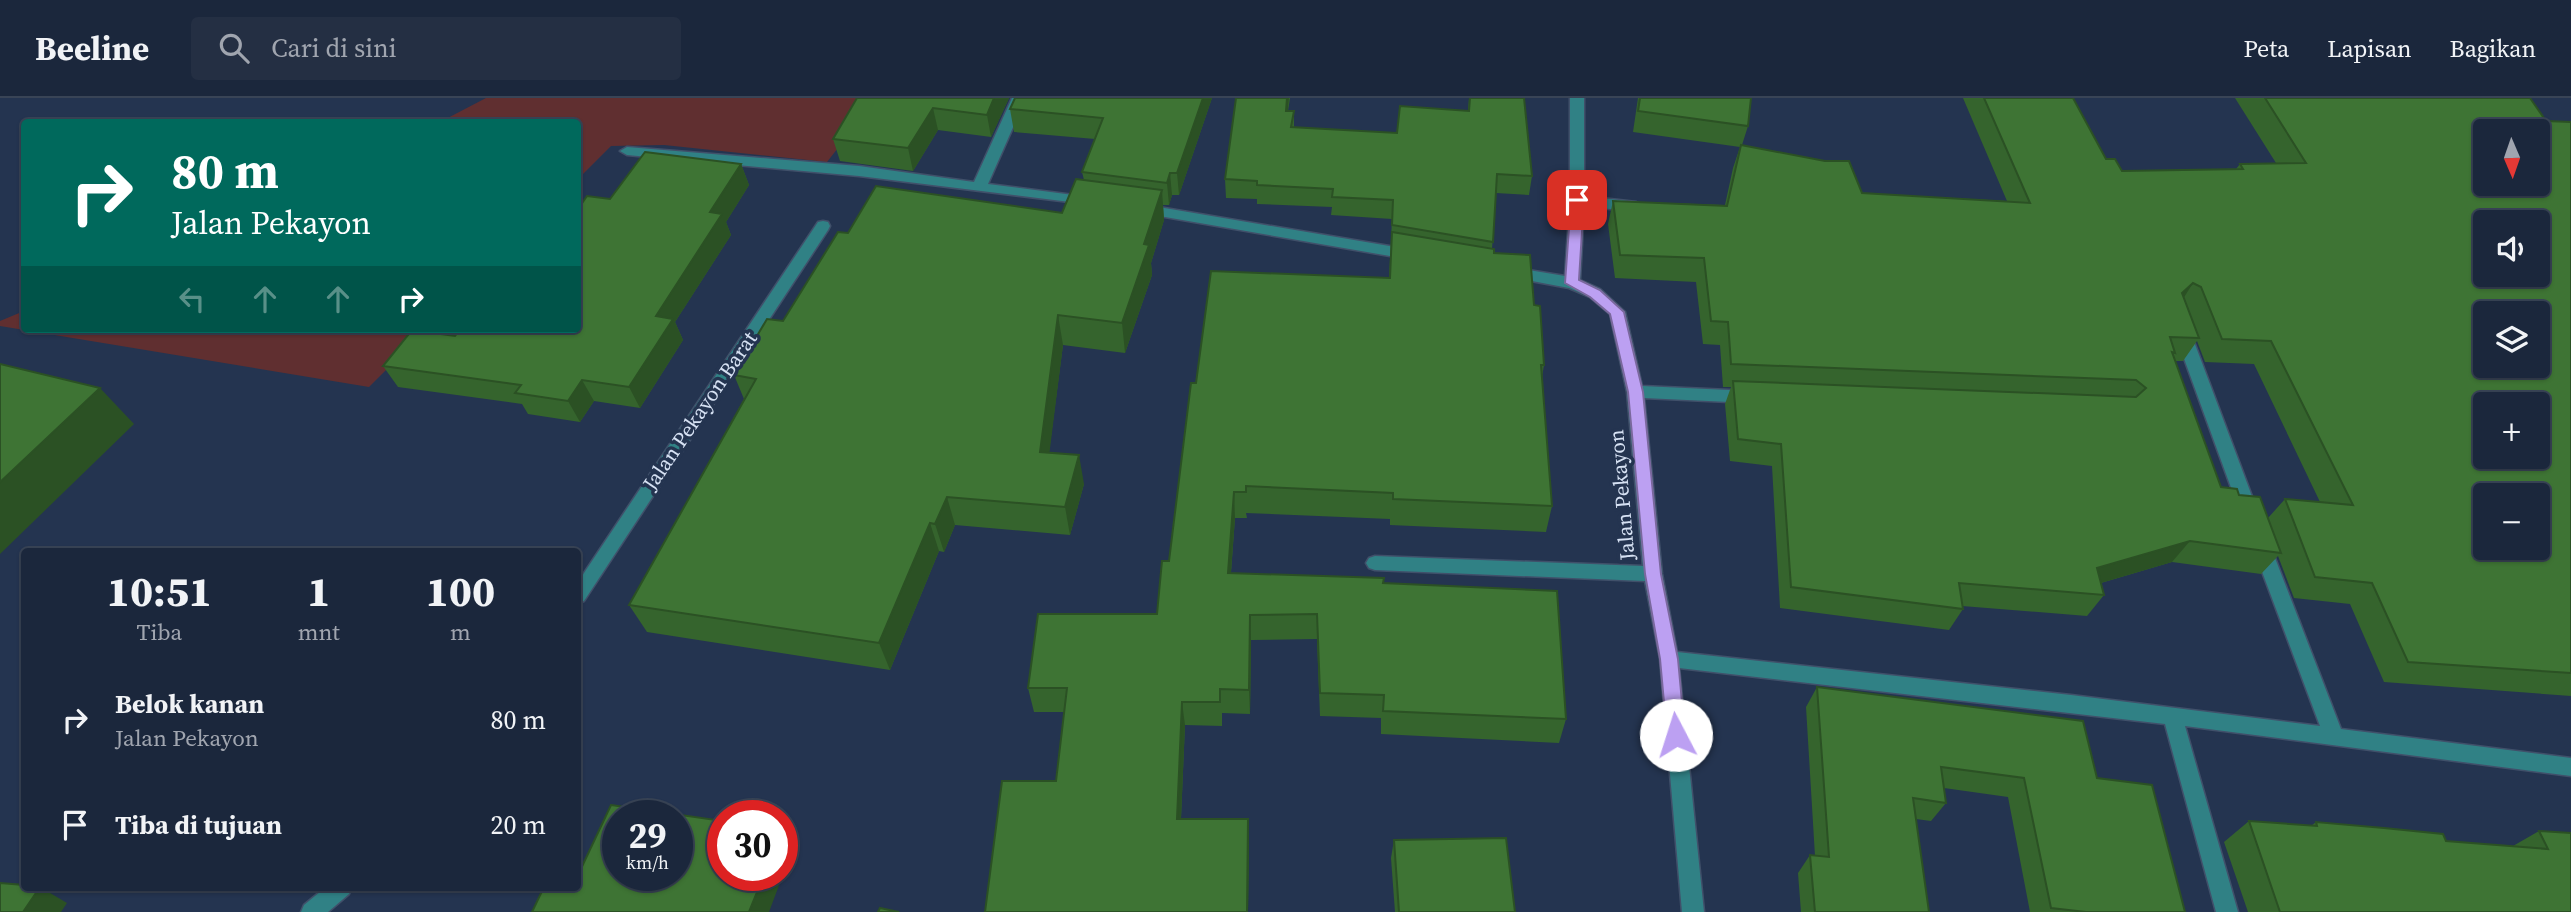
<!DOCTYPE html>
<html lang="id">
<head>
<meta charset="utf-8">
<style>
	:root { --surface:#1b273c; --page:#242f43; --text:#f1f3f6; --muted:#a0a5af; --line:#394456 }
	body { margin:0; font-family:"Source Serif 4",serif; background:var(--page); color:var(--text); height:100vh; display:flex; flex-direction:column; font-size:26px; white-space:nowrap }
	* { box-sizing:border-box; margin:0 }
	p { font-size:23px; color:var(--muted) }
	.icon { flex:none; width:38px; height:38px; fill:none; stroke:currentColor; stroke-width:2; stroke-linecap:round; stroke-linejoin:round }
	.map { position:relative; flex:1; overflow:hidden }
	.drawer { position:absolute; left:21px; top:450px; width:560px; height:343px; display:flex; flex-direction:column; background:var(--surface); border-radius:7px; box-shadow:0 2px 5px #0004,0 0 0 2px var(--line) }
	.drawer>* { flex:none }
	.hud { position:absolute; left:21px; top:21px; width:560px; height:214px; border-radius:7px; box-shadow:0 2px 5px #0004,0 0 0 2px var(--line); background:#00695c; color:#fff; overflow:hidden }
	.needle { width:46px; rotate:178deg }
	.buttons { position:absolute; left:2473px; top:21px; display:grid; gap:14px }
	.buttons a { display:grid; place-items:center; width:77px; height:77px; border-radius:7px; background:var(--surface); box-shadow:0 2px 5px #0004,0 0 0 2px var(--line); font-size:35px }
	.speed { position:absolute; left:602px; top:702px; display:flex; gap:14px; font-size:35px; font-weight:700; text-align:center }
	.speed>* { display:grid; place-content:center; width:91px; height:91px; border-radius:50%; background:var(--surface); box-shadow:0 2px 5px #0004,0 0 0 2px var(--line); line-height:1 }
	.speed small { font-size:18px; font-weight:400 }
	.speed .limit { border:10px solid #d22; background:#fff; color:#111 }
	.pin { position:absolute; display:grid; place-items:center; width:60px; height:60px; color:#fff; margin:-30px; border-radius:14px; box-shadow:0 4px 10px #0006 }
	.me { position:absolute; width:77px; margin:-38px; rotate:355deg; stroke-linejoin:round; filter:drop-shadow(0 0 5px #0008) }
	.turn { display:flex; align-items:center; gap:24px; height:147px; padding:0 35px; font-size:32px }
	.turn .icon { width:91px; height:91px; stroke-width:2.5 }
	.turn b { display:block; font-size:49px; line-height:60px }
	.lanes { display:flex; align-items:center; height:66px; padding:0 35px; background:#0003; justify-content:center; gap:35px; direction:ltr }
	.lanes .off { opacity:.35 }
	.eta { display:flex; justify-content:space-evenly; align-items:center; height:119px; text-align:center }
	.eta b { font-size:42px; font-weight:800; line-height:49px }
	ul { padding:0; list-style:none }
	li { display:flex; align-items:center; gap:21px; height:105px; padding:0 35px }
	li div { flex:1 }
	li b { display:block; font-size:26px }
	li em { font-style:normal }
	header { display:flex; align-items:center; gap:42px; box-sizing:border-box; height:98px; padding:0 35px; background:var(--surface); border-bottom:2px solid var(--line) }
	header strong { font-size:33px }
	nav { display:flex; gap:38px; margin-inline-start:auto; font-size:24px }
	.search { width:490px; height:63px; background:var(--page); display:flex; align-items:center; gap:18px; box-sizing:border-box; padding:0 24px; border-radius:7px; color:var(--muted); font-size:26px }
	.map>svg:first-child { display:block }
	.green { fill:#602f30 }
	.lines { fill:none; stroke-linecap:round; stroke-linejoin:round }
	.minor-casing { stroke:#40506a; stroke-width:3 }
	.minor { fill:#308185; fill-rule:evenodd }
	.wall { fill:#35642d; fill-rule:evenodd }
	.shaded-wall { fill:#2b5124 }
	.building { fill:#3e7434; stroke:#2b5124; stroke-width:2; fill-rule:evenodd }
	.route { fill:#bca0f2; stroke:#7a689d; stroke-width:2 }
	.labels { text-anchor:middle; stroke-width:7; stroke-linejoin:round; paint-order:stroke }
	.street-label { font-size:21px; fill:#d6e1f3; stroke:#243450 }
</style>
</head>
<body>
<header>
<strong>Beeline</strong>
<div class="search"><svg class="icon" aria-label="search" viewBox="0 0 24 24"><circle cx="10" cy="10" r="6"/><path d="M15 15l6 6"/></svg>Cari di sini</div>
<nav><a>Peta</a><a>Lapisan</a><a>Bagikan</a></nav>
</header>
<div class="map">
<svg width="2571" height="814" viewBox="0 0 2571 814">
	<rect width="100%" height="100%" fill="#243450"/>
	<g class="green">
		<path d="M 486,0 L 877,0 L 827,64 L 664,47 L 611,48 L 578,81 L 578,24 L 440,24 Z"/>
		<path d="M 24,213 L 24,231 L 427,231 L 369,289 L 0,228 L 0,223 Z"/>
	</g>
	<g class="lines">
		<g class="minor-casing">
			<g id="minor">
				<path d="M 1012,0 L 1026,0 L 988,86 L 1089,99 L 1094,101 L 1096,104 L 1094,107 L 859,78 L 627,57 L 620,53 L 627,49 L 859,68 L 974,84 Z"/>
				<path d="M 1570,0 L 1584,0 L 1584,98 L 1636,104 L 1643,109 L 1636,114 L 1584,108 L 1580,182 L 1600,191 L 1625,214 L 1642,288 L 1751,293 L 1759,299 L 1751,305 L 1644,300 L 1662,476 L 1677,554 L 2071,597 L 2320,628 L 2252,447 L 2255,442 L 2261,440 L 2267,442 L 2270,447 L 2341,631 L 2571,660 L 2571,678 L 2185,628 L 2238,814 L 2216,814 L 2165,626 L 1679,570 L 1704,814 L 1682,814 L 1660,561 L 1645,483 L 1375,472 L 1369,470 L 1366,465 L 1369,460 L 1375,458 L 1643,468 L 1627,294 L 1610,216 L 1590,199 L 1569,190 L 1510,179 L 1502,174 L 1510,169 L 1565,178 L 1570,102 Z"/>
				<path d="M 1141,106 L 1413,152 L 1421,157 L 1413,162 L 1136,114 L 1134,111 Z"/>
				<path d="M 823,123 L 828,124 L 830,128 L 828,132 L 584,503 L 578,505 L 578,484 L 818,124 Z"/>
				<path d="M 2182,227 L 2190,233 L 2259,417 L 2256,422 L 2244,422 L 2241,417 L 2174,233 Z"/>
				<path d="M 326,789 L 352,789 L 349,796 L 328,814 L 301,814 L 304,807 Z"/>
			</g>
		</g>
		<use href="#minor" class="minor"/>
	</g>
	<g class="wall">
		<path d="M 857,0 L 1009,0 L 991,39 L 938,32 L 913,73 L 840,63 L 833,41 Z"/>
		<path d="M 1015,0 L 1212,0 L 1179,97 L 1172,97 L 1169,107 L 1163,107 L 1164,122 L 1151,165 L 1152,177 L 1125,255 L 1063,247 L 1049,354 L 1084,386 L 1070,437 L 955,427 L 944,454 L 939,453 L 890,572 L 647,534 L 629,507 L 744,301 L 734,277 L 783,223 L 848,135 L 1062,115 L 1084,82 L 1082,74 L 1095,41 L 1014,34 L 1010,11 Z"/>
		<path d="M 1236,0 L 1290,0 L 1288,13 L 1294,13 L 1294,29 L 1397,35 L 1468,13 L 1469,0 L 1524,0 L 1532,78 L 1529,97 L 1496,95 L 1492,151 L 1494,155 L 1534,207 L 1544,267 L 1542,279 L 1552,408 L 1546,434 L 1390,427 L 1390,421 L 1246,415 L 1247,420 L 1235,420 L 1231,475 L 1383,485 L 1566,621 L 1559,645 L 1381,636 L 1381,620 L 1320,618 L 1317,541 L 1251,542 L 1250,616 L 1222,615 L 1222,628 L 1185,627 L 1181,721 L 1249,743 L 1248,814 L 985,814 L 1056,683 L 1064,614 L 1034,614 L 1028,590 L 1157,516 L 1169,463 L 1196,285 L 1389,180 L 1392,121 L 1331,117 L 1332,109 L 1257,106 L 1257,101 L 1226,100 L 1225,81 Z"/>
		<path d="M 1638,0 L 1751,0 L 1748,28 L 1742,47 L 1862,95 L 2007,103 L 1963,0 L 2073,0 L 2106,61 L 2122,73 L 2236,71 L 2240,66 L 2276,65 L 2235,0 L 2530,0 L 2546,23 L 2571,24 L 2571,598 L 2384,584 L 2350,506 L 2294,500 L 2278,458 L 2261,476 L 2172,464 L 2101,485 L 2104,497 L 2087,518 L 1962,508 L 1963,511 L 1949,532 L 1780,510 L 1772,368 L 1730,363 L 1725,306 L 1731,289 L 1723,289 L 1720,247 L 1703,246 L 1696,184 L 1615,180 L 1608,126 L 1613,103 L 1725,107 L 1733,70 L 1740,49 L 1633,34 ZM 2197,243 L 2205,264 L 2254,266 L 2320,404 L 2285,401 L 2268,420 L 2239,397 L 2221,389 L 2175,263 L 2183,263 Z"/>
		<path d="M 741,66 L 749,87 L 726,124 L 731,137 L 675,224 L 683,242 L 640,310 L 594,303 L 580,324 L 528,316 L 522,306 L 398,289 L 383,268 L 455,238 L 578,231 L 610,101 Z"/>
		<path d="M 1817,589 L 2097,680 L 2185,814 L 2030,814 L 2008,699 L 1944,690 L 1946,705 L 1931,723 L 1916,721 L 1929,814 L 1801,814 L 1798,775 L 1810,757 L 1815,758 L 1806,609 Z"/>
		<path d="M 2249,723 L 2311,728 L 2316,724 L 2446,743 L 2513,748 L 2539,733 L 2571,735 L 2571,814 L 2248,814 L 2224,744 Z"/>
		<path d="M 1394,742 L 1515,814 L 1395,814 L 1391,760 Z"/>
	</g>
	<g class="shaded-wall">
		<path d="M 994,0 L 1009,0 L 991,39 L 987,17 Z"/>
		<path d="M 1203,0 L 1212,0 L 1179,97 L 1177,75 Z"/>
		<path d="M 1287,0 L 1289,0 L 1286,31 L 1286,13 Z"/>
		<path d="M 933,10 L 938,32 L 913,73 L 908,50 Z"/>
		<path d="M 741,66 L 749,87 L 726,124 L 731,137 L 675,224 L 683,242 L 640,310 L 629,289 L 656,218 L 710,114 Z"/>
		<path d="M 1170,75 L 1172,97 L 1169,107 L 1167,85 Z"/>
		<path d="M 1162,92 L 1164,122 L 1151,165 L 1152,177 L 1125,255 L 1122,225 L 1144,146 Z"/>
		<path d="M 2193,185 L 2178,209 L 2182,195 Z"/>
		<path d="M 1058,217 L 1063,247 L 1046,382 L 1040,354 Z"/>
		<path d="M 582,282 L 594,303 L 580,324 L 568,303 Z"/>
		<path d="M 100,290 L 134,326 L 0,456 L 0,384 Z"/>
		<path d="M 1079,357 L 1084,386 L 1070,437 L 1065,409 Z"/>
		<path d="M 1234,394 L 1235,420 L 1229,500 L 1228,475 Z"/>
		<path d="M 947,399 L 955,427 L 944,454 L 935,426 Z"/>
		<path d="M 930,425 L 939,453 L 890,572 L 879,545 Z"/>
		<path d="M 2190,443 L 2172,464 L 2080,491 L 2097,470 Z"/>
		<path d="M 1250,517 L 1251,542 L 1250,616 L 1249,592 Z"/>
		<path d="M 1182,604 L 1185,627 L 1180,743 L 1177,721 Z"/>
		<path d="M 1248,721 L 1249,743 L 1248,814 L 1247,814 Z"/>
		<path d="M 782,733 L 793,750 L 769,814 L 749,814 L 764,777 L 782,777 Z"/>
		<path d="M 40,789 L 67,805 L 61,814 L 23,814 Z"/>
	</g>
	<g class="building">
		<path d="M 857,0 L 994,0 L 987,17 L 933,10 L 908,50 L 833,41 Z"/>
		<path d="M 1015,0 L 1203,0 L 1177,75 L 1170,75 L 1167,85 L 1082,74 L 1103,20 L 1010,11 Z"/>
		<path d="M 1236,0 L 1287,0 L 1286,13 L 1294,13 L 1291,29 L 1397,35 L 1400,8 L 1469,13 L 1470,0 L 1524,0 L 1532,78 L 1497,76 L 1493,144 L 1392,127 L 1393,102 L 1332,99 L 1333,91 L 1257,87 L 1257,83 L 1225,81 Z"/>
		<path d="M 1640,0 L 1751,0 L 1748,28 L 1638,13 Z"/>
		<path d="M 1984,0 L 2073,0 L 2106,61 L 2115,61 L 2122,73 L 2243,71 L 2240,66 L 2306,65 L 2265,0 L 2530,0 L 2546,23 L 2571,24 L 2571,575 L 2408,564 L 2372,485 L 2315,479 L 2285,401 L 2353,407 L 2271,243 L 2222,241 L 2201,189 L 2193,185 L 2182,195 L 2199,240 L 2170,239 L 2175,255 L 2172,254 L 2221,389 L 2237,391 L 2239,397 L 2260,399 L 2281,455 L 2190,443 L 2097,470 L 2104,497 L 1959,485 L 1963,511 L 1791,489 L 1781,346 L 1738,341 L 1733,283 L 2136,299 L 2146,290 L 2136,282 L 1731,266 L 1728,224 L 1711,223 L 1704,160 L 1620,157 L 1613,103 L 1727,108 L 1741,47 L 1825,63 L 1849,63 L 1862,95 L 2030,105 ZM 2485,33 L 2538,33 L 2538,86 L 2485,86 ZM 2485,124 L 2538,124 L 2538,177 L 2485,177 ZM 2485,215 L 2538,215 L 2538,268 L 2485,268 ZM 2485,306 L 2538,306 L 2538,359 L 2485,359 ZM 2485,397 L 2538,397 L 2538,450 L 2485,450 Z"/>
		<path d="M 645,54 L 741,66 L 710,114 L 722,116 L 656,218 L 673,221 L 629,289 L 582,282 L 568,303 L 515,295 L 521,287 L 383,268 L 412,232 L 455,238 L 460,231 L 578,231 L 578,111 L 587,98 L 610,101 Z"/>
		<path d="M 1076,81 L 1162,92 L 1144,146 L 1149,147 L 1122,225 L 1058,217 L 1040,354 L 1079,357 L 1065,409 L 947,399 L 935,426 L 930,425 L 879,545 L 629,507 L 756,281 L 734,277 L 767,221 L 783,223 L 838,134 L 848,135 L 876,88 L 1062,115 Z"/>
		<path d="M 1392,134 L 1494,151 L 1494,155 L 1530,157 L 1534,207 L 1540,208 L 1544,267 L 1541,267 L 1552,408 L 1393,401 L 1393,395 L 1246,388 L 1246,394 L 1234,394 L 1228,475 L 1384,480 L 1383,485 L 1557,493 L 1566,621 L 1383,613 L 1384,597 L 1320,595 L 1317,516 L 1250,517 L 1249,592 L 1220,591 L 1220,604 L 1182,604 L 1177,721 L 1248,721 L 1247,814 L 985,814 L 1002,683 L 1056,683 L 1067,590 L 1028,590 L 1038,516 L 1157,516 L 1162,463 L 1169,463 L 1191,285 L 1196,285 L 1211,173 L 1390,180 Z"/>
		<path d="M 0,266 L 100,290 L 0,384 Z"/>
		<path d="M 1817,589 L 2083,623 L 2097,680 L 2152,687 L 2185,814 L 2086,814 L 2051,810 L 2024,680 L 1941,669 L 1946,705 L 1913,700 L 1929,814 L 1815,814 L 1810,757 L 1829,759 Z"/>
		<path d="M 611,707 L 723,723 L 723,777 L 764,777 L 749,814 L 532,814 L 544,789 L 560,789 L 571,791 L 571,789 L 578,789 L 578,777 ZM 618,718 L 677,718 L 677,777 L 618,777 Z"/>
		<path d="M 2249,723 L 2317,728 L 2316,724 L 2384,730 L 2443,736 L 2446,743 L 2548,751 L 2539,733 L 2571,735 L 2571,814 L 2280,814 Z"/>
		<path d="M 1506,740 L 1515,814 L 1399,814 L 1394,742 Z"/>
		<path d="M 0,785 L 24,787 L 24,789 L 40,789 L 23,814 L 0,814 Z"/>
		<path d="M 880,810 L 899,814 L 878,814 Z"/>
	</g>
	<path class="route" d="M 1577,98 L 1584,102 L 1579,182 L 1600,192 L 1624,214 L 1643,294 L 1661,476 L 1678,561 L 1685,637 L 1682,642 L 1676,645 L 1670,642 L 1667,637 L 1660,561 L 1645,476 L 1628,294 L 1610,216 L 1590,199 L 1565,185 L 1571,102 Z"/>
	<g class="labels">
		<g class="street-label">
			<text transform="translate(700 313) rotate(-56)" y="7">Jalan Pekayon Barat</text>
			<text transform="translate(1622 397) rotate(-95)" y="7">Jalan Pekayon</text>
		</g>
	</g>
</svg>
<div class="buttons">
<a><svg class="needle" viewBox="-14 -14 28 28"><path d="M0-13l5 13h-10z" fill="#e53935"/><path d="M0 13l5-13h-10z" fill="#a0a5af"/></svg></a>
<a><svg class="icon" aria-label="sound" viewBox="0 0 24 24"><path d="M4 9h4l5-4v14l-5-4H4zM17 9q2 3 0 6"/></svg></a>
<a><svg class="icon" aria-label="layers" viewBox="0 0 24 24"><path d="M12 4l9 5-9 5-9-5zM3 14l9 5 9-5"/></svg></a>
<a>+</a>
<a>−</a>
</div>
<div class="speed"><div>29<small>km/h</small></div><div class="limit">30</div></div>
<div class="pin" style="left:1577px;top:102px;background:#d93025"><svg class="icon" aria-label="arrive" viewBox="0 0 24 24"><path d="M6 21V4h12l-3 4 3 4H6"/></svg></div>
<svg class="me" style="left:1676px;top:637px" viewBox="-20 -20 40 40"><circle r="19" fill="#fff"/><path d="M0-13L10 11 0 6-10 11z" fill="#bca0f2"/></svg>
<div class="hud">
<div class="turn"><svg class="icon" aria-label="right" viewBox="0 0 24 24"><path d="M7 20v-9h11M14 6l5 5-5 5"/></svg><div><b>80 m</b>Jalan Pekayon</div></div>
<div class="lanes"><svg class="icon off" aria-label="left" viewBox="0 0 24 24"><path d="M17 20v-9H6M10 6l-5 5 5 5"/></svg><svg class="icon off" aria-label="ahead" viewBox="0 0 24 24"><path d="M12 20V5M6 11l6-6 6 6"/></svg><svg class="icon off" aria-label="ahead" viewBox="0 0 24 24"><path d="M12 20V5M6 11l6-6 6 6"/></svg><svg class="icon" aria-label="right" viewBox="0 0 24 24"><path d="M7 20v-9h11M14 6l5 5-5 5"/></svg></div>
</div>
<section class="drawer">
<div class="eta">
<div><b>10:51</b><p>Tiba</p></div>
<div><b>1</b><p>mnt</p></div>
<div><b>100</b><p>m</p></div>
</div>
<ul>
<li><svg class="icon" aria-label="right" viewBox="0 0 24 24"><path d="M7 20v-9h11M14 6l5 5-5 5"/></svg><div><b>Belok kanan</b><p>Jalan Pekayon</p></div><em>80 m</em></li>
<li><svg class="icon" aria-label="arrive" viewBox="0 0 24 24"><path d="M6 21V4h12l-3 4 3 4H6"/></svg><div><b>Tiba di tujuan</b></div><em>20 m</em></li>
</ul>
</section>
</div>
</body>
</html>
